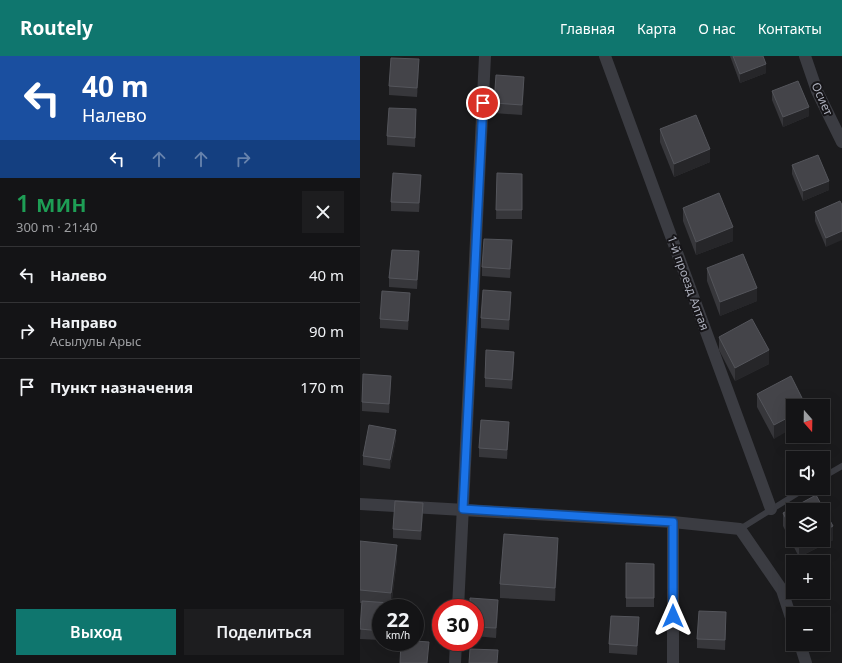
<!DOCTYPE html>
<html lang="ru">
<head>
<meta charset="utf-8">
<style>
	:root { --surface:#141416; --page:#1d1d1f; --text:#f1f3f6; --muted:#9d9ea1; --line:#333335; --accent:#0f766e }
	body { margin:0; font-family:"Noto Sans",sans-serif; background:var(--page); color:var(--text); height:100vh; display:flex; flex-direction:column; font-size:15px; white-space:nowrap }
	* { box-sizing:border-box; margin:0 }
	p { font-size:13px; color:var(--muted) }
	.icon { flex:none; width:22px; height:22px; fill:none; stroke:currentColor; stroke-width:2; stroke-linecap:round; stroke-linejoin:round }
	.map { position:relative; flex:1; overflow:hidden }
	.drawer { display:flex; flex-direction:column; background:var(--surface); width:360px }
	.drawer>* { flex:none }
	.guide { background:#1a4fa0; color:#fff; overflow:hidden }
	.needle { width:26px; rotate:160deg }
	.controls { position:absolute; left:426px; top:343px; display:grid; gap:8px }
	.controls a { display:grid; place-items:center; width:44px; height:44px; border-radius:0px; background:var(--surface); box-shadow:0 4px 16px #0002,0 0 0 1px var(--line); font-size:20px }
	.speed { position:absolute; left:12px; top:543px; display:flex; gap:8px; font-size:20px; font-weight:700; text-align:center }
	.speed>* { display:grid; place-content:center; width:52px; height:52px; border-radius:50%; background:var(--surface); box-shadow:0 4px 16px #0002,0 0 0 1px var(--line); line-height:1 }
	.speed small { font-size:10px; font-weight:400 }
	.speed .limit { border:6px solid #d22; background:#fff; color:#111 }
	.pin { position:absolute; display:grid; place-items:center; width:34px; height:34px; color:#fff; margin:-17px; border:2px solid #fff; border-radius:50%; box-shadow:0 1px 4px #0007 }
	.me { position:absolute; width:44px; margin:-22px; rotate:0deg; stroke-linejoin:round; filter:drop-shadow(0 0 3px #0008) }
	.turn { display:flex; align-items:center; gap:14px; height:84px; padding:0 16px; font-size:18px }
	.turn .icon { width:52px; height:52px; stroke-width:2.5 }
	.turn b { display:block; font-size:28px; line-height:34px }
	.lanes { display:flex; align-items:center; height:38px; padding:0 16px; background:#0003; justify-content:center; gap:20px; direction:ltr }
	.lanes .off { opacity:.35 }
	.round { display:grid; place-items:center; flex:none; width:42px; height:42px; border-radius:0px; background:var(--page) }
	.head { display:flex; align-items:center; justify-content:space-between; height:68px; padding:0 16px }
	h1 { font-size:24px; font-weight:600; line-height:30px; color:#1e9e55 }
	.primary-button { display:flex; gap:8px; margin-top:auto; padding:8px 16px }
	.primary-button a { flex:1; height:46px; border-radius:0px; background:var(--accent); color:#fff; font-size:16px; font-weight:600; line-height:46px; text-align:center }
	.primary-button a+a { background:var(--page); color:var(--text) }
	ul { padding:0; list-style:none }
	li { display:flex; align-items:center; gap:12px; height:56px; padding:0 16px; border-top:1px solid var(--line) }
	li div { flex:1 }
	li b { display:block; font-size:15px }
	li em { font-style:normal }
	header { display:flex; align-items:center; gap:24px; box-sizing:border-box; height:56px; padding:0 20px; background:var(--accent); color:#fff }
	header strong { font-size:19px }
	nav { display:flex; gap:22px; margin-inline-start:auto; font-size:14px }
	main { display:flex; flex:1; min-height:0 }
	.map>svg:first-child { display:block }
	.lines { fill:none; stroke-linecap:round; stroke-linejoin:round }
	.lane { stroke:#3b3c42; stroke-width:6 }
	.street { stroke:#3b3c42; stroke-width:12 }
	.wall { fill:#37373b; fill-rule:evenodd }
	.shaded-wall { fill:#262629 }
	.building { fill:#444449; stroke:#54555b }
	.route-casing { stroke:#114b97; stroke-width:10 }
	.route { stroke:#1a73e8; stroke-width:7 }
	.labels { text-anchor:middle; stroke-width:4; stroke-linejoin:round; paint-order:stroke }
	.street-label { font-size:12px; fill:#adb0bd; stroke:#161518 }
</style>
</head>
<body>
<header>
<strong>Routely</strong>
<nav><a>Главная</a><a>Карта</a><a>О нас</a><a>Контакты</a></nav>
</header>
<main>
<section class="drawer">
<div class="guide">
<div class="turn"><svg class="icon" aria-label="left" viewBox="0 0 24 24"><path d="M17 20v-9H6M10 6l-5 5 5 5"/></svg><div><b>40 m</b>Налево</div></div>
<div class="lanes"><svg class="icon" aria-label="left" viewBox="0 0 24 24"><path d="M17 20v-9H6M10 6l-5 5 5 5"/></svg><svg class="icon off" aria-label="ahead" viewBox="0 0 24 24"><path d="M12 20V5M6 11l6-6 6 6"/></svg><svg class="icon off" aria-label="ahead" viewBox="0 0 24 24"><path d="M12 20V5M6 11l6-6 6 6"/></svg><svg class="icon off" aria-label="right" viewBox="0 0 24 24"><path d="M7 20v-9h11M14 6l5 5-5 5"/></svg></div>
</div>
<div class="head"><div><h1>1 мин</h1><p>300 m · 21:40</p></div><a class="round"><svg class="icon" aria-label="close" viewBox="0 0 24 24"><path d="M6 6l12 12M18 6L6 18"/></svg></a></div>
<ul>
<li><svg class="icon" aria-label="left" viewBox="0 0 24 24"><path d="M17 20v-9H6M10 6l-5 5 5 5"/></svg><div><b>Налево</b></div><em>40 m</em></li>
<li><svg class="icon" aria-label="right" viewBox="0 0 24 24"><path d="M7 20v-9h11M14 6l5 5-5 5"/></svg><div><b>Направо</b><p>Асылулы Арыс</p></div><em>90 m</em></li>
<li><svg class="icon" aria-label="arrive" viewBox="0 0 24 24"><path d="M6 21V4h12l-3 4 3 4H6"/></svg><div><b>Пункт назначения</b></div><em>170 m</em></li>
</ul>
<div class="primary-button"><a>Выход</a><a>Поделиться</a></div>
</section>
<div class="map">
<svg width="482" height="607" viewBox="0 0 482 607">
	<rect width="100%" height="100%" fill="#1b1b1d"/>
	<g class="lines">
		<g class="lane">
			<path d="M 463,421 L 482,410"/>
			<path d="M 380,473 L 446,432"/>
		</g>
		<g class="street">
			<path d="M 245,0 L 411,453"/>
			<path d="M 445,0 L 457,35 L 482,86"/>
			<path d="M 0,448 L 313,466 L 380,473 L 422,534 L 433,568"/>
			<path d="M 98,552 L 125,0"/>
			<path d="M 440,588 L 446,607"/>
			<path d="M 95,607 L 96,586"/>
			<path d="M 313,607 L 313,466"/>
		</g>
	</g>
	<g class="wall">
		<path d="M 370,0 L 403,0 L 406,17 L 380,27 Z"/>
		<path d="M 59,13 L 57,41 L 29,39 L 29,30 Z"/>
		<path d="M 164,30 L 162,59 L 134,57 L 134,47 Z"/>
		<path d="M 412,35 L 449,60 L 423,71 L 412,44 Z"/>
		<path d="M 56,62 L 55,91 L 27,89 L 27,80 Z"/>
		<path d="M 300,73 L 350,106 L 314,121 L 300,86 Z"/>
		<path d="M 432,109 L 469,134 L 443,145 L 432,118 Z"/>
		<path d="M 137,117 L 162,118 L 162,163 L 136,163 Z"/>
		<path d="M 61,128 L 59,156 L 31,155 L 31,146 Z"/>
		<path d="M 482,149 L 466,191 L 455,165 L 455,156 Z"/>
		<path d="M 323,152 L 373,185 L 336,199 L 323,165 Z"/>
		<path d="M 152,194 L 150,222 L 122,220 L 122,211 Z"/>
		<path d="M 59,205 L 57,233 L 29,231 L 29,222 Z"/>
		<path d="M 347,212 L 397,245 L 360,260 L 347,225 Z"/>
		<path d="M 151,245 L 149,274 L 121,272 L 121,262 Z"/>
		<path d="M 50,246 L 48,274 L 20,272 L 20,263 Z"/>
		<path d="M 359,281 L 409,308 L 375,325 L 359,294 Z"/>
		<path d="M 154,305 L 152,333 L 125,331 L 125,322 Z"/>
		<path d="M 31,329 L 29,357 L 2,355 L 2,346 Z"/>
		<path d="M 397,338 L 446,350 L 414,383 L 397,351 Z"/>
		<path d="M 149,375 L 147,403 L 119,401 L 119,392 Z"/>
		<path d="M 36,383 L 30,413 L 3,409 L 3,400 Z"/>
		<path d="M 456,439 L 473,470 L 473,484 L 439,501 L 423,470 L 423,457 ZM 433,454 L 463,454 L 463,484 L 433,484 Z"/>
		<path d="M 63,456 L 61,484 L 33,482 L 33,473 Z"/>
		<path d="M 0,485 L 37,503 L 31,551 L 30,551 L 30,552 L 21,552 L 21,584 L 0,583 L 2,547 L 0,547 Z"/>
		<path d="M 198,495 L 195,545 L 140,542 L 140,528 Z"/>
		<path d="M 266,507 L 294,508 L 294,551 L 266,551 Z"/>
		<path d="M 115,552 L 138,553 L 136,582 L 115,580 Z"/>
		<path d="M 366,565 L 365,594 L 337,592 L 337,583 Z"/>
		<path d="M 279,571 L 277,599 L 249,597 L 249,588 Z"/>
	</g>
	<g class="shaded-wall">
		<path d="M 59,3 L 59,13 L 57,41 L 57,32 Z"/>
		<path d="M 406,8 L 406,17 L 380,27 L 380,18 Z"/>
		<path d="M 164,21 L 164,30 L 162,59 L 162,49 Z"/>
		<path d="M 449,51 L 449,60 L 423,71 L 423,61 Z"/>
		<path d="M 56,53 L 56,62 L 55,91 L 55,82 Z"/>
		<path d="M 350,93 L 350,106 L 314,121 L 314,108 Z"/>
		<path d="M 61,119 L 61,128 L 59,156 L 59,147 Z"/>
		<path d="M 469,125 L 469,134 L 443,145 L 443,135 Z"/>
		<path d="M 373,171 L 373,185 L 336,199 L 336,186 Z"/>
		<path d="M 482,175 L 482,184 L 466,191 L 466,182 Z"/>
		<path d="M 152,184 L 152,194 L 150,222 L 150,213 Z"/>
		<path d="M 59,195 L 59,205 L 57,233 L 57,224 Z"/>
		<path d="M 397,232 L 397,245 L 360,260 L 360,246 Z"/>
		<path d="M 151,236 L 151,245 L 149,274 L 149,264 Z"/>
		<path d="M 50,237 L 50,246 L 48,274 L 48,265 Z"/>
		<path d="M 409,294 L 409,308 L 375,325 L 375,312 Z"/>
		<path d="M 154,296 L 154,305 L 152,333 L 152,324 Z"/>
		<path d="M 31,320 L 31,329 L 29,357 L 29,348 Z"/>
		<path d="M 433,359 L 433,372 L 414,383 L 414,369 Z"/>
		<path d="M 149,366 L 149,375 L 147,403 L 147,394 Z"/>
		<path d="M 36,374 L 36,383 L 30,413 L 30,404 Z"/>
		<path d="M 63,447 L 63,456 L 61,484 L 61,475 Z"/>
		<path d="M 473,470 L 473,484 L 439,501 L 439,488 L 447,484 L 463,484 L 463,476 Z"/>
		<path d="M 198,482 L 198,495 L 195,545 L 195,532 Z"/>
		<path d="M 37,489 L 37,503 L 31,551 L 31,537 Z"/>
		<path d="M 138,544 L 138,553 L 136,582 L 136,572 Z"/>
		<path d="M 366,556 L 366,565 L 365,594 L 365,584 Z"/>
		<path d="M 279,561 L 279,571 L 277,599 L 277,590 Z"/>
	</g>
	<g class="building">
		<path d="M 373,0 L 403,0 L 406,8 L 380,18 Z"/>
		<path d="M 31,2 L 59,3 L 57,32 L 29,30 Z"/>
		<path d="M 136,19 L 164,21 L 162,49 L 134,47 Z"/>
		<path d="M 438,25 L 449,51 L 423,61 L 412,35 Z"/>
		<path d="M 29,52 L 56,53 L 55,82 L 27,80 Z"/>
		<path d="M 336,59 L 350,93 L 314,108 L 300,73 Z"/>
		<path d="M 458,99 L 469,125 L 443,135 L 432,109 Z"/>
		<path d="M 33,117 L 61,119 L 59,147 L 31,146 Z"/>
		<path d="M 137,117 L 162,118 L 162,154 L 136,154 Z"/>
		<path d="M 359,137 L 373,171 L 336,186 L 323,152 Z"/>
		<path d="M 480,145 L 482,149 L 482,175 L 466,182 L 455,156 Z"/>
		<path d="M 124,183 L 152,184 L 150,213 L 122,211 Z"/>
		<path d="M 32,194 L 59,195 L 57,224 L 29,222 Z"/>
		<path d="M 383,198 L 397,232 L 360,246 L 347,212 Z"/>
		<path d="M 123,234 L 151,236 L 149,264 L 121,262 Z"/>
		<path d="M 22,235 L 50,237 L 48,265 L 20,263 Z"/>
		<path d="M 392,263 L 409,294 L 375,312 L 359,281 Z"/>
		<path d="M 126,294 L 154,296 L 152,324 L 125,322 Z"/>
		<path d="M 3,318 L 31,320 L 29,348 L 2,346 Z"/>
		<path d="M 431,320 L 446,350 L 433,350 L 433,359 L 414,369 L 397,338 Z"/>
		<path d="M 121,364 L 149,366 L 147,394 L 119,392 Z"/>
		<path d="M 9,369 L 36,374 L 30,404 L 3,400 Z"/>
		<path d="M 456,439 L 473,470 L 463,476 L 463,454 L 433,454 L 433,476 L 423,457 Z"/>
		<path d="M 35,445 L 63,447 L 61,475 L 33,473 Z"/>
		<path d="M 144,478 L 198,482 L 195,532 L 140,528 Z"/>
		<path d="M 437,484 L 447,484 L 439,488 Z"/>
		<path d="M 0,485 L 37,489 L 31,537 L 0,534 Z"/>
		<path d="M 266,507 L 294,508 L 294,542 L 266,542 Z"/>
		<path d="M 110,542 L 138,544 L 136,572 L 115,571 L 115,552 L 110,552 Z"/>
		<path d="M 2,545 L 30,547 L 30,552 L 21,552 L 21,575 L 0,573 Z"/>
		<path d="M 339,555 L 366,556 L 365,584 L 337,583 Z"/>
		<path d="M 251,560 L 279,561 L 277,590 L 249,588 Z"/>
		<path d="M 55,585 L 69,586 L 67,607 L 40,607 L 41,586 L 55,586 Z"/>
		<path d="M 110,593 L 138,594 L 137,607 L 109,607 Z"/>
	</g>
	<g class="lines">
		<g class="route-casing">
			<path id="route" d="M 123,47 L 103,453 L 313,466 L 313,560"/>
		</g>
		<use href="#route" class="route"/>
	</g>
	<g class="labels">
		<g class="street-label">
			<text transform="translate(462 43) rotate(66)" y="4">Осиет</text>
			<text transform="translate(328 227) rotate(70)" y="4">1-й проезд Алтая</text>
		</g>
	</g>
</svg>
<div class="controls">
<a><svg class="needle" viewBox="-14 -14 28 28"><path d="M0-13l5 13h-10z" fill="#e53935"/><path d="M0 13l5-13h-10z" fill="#9d9ea1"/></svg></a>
<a><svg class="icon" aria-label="sound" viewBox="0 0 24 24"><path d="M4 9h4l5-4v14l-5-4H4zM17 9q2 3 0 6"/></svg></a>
<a><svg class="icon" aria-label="layers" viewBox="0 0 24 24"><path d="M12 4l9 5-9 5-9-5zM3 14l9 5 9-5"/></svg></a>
<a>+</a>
<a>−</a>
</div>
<div class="speed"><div>22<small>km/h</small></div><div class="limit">30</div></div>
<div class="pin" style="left:123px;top:47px;background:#d93025"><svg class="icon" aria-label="arrive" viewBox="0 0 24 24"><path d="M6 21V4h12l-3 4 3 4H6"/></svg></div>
<svg class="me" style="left:313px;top:560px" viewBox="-20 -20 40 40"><path d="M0-17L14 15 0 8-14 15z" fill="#1a73e8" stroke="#fff" stroke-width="4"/></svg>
</div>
</main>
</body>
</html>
